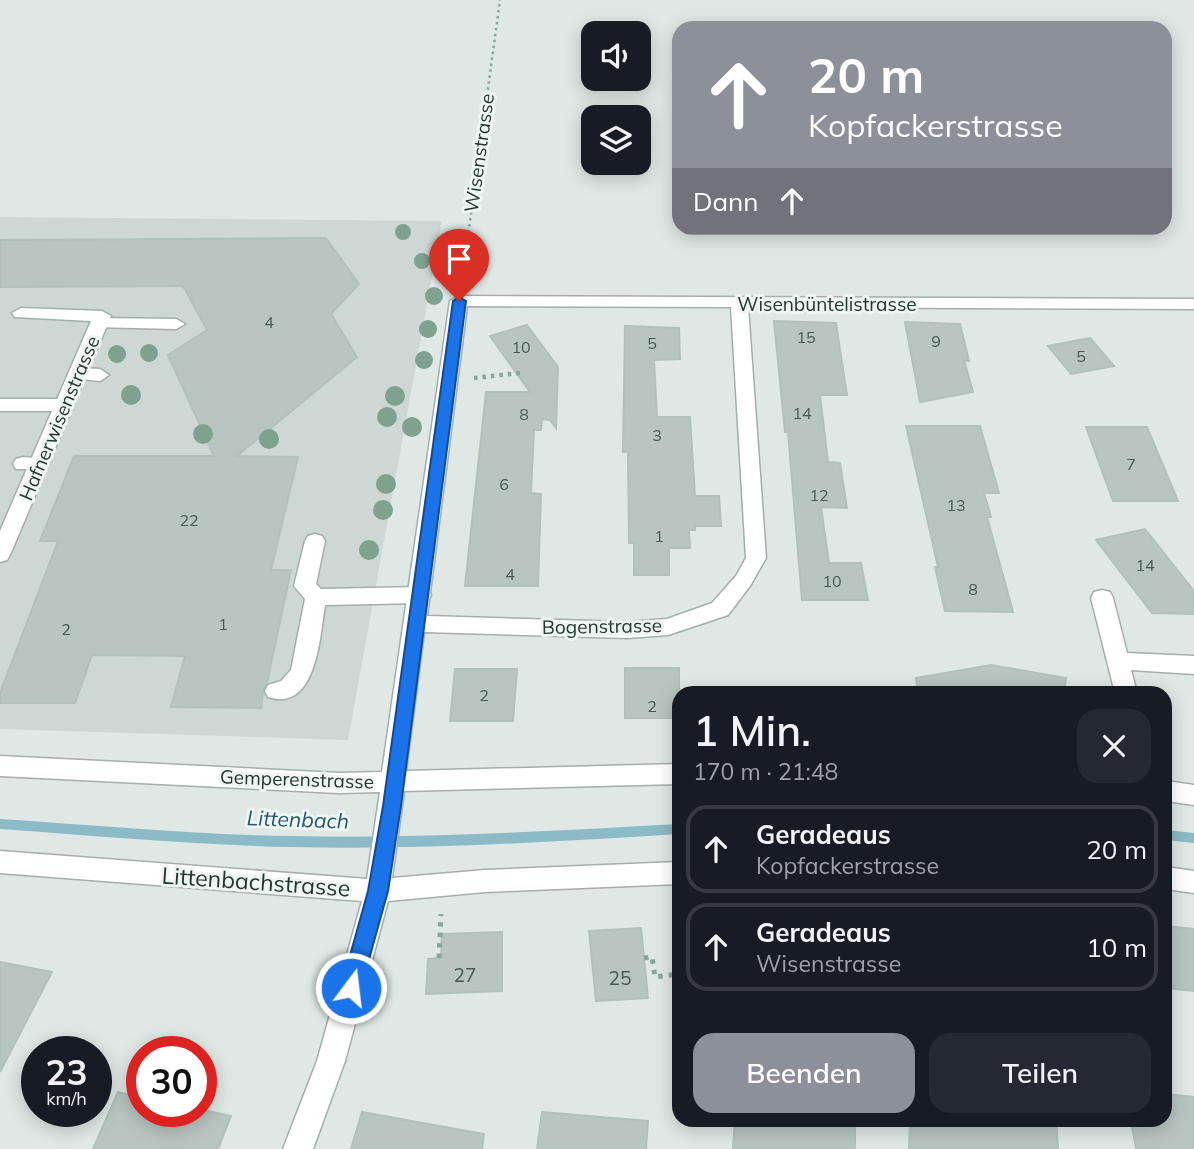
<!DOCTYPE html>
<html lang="de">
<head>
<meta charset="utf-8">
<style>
	:root { --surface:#171b24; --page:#242831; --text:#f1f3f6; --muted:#9ea1a6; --line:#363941; --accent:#8c9099 }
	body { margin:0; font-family:Mulish,sans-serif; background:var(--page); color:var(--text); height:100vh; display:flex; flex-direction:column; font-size:26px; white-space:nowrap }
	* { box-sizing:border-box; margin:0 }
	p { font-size:23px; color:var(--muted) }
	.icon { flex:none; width:38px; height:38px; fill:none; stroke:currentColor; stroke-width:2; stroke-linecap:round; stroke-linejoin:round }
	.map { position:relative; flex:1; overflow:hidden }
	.sheet { position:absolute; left:672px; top:686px; width:500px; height:441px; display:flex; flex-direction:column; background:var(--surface); border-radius:21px; box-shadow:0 4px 18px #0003 }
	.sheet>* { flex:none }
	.hud { position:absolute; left:672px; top:21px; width:500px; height:214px; border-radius:21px; box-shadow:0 4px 18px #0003; background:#8c9099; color:#fff; overflow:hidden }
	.controls { position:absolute; left:581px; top:21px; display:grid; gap:14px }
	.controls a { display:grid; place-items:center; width:70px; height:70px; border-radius:14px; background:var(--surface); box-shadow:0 4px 18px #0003; font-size:35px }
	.speed { position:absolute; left:21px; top:1036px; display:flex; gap:14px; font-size:35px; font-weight:700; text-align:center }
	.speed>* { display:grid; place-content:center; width:91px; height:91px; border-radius:50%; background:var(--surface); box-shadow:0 4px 18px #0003; line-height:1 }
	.speed small { font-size:18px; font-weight:400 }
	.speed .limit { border:10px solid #d22; background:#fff; color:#111 }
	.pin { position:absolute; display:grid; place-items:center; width:60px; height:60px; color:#fff; margin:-72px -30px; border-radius:50% 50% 50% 0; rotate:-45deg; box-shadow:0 0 7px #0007 }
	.pin .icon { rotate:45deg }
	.me { position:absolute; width:77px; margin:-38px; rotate:15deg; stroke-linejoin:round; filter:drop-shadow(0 0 5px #0008) }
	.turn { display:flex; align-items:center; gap:24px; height:147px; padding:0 21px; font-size:32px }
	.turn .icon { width:91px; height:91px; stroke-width:2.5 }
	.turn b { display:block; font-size:49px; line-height:60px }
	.then { display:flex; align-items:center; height:66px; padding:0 21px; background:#0003; gap:14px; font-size:26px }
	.round { display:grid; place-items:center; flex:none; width:74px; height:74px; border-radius:21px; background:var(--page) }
	.summary { display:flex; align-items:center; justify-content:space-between; height:119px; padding:0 21px }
	h1 { font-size:42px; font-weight:600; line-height:52px }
	.action { display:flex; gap:14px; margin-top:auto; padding:14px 21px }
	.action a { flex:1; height:80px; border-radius:21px; background:var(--accent); color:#fff; font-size:28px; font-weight:600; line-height:80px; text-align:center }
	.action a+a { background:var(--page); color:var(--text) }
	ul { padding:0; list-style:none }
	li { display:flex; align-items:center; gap:21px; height:88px; margin:0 14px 10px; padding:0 7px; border:4px solid var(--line); border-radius:21px }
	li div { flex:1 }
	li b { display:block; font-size:26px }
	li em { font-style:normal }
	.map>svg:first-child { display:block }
	.built { fill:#cdd8d4 }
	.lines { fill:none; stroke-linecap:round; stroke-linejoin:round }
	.stream { fill:#8cbac7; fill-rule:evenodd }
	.building { fill:#b8c5c1; stroke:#b2c1bc; stroke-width:2 }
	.service-casing { stroke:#a3afac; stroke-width:3 }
	.minor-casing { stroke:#a3afac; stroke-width:3 }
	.path-far2 { stroke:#83a89f; stroke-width:2.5; stroke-dasharray:2.5 3.5; stroke-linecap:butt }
	.path-far1 { stroke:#83a89f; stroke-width:4.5; stroke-dasharray:3.5 5; stroke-linecap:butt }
	.path { stroke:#83a89f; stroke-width:5; stroke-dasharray:4.5 6; stroke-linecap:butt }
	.service { fill:#fff; fill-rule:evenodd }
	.minor { fill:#fff; fill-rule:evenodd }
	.tree { fill:#7fa290 }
	.route { fill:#1a73e8; stroke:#114b97; stroke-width:2 }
	.labels { text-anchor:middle; stroke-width:6; stroke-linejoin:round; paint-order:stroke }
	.number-label { font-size:16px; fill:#485a56 }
	.street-label { font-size:19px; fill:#223632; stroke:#eff5f2 }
	.near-number-label { font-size:19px; fill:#485a56 }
	.water-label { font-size:21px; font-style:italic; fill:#245a6a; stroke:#eff5f2 }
	.near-street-label { font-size:23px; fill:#223632; stroke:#eff5f2 }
</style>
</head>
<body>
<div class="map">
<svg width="1194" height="1149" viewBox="0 0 1194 1149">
	<rect width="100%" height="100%" fill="#dfe8e5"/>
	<path class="built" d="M 0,217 L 442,221 L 348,740 L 0,729 Z"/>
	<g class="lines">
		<g class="stream">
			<path d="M 0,819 C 97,825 194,835 292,836 C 421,839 550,831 679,824 L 679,834 C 550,842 421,850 292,847 C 194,845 97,836 0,829 Z"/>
			<path d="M 1166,830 L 1194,833 L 1194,843 L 1166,840 Z"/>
		</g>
	</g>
	<g class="building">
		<path d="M 326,238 L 359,284 L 331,314 L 357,357 L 237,456 L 298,457 L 271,570 L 291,570 L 267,683 L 263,690 L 261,708 L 171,707 L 185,656 L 92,655 L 75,703 L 0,703 L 0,693 L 58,541 L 40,541 L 74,456 L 214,456 L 168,355 L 207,330 L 183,286 L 0,287 L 0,240 Z"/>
		<path d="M 774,321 L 836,323 L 847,395 L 820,395 L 828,462 L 840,463 L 847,508 L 821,507 L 829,563 L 861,563 L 868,600 L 802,600 L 788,432 L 785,432 Z"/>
		<path d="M 905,322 L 960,324 L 969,361 L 964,360 L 973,392 L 920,402 Z"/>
		<path d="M 527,325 L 558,367 L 556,428 L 550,420 L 542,419 L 541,430 L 534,430 L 531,493 L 541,494 L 538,586 L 465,586 L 486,392 L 530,392 L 490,336 Z"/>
		<path d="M 625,326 L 679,328 L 680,359 L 654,360 L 657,417 L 690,417 L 695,496 L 719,496 L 721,526 L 695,526 L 695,530 L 689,530 L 690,548 L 669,548 L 669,575 L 634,575 L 634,543 L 629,543 L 628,452 L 623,452 Z"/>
		<path d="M 1090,338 L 1114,366 L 1071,374 L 1048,346 Z"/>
		<path d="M 906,426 L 980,426 L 999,493 L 984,493 L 991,517 L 987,517 L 1013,612 L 945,611 L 935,567 L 938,567 Z"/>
		<path d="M 1086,427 L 1147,427 L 1178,501 L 1113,501 Z"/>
		<path d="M 1145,529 L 1194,591 L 1194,614 L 1152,613 L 1096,540 Z"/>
		<path d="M 991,665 L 1066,678 L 1064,693 L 918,693 L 916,678 Z"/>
		<rect x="625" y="668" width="54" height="50"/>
		<path d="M 455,669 L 517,669 L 513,721 L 450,721 Z"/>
		<path d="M 1166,926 L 1194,929 L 1194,991 L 1166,988 Z"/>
		<path d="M 641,928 L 648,998 L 596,1001 L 589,931 Z"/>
		<path d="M 502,932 L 502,991 L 426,994 L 428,959 L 441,958 L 442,934 Z"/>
		<path d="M 0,962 L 52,972 L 0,1072 Z"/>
		<path d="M 118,1092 L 142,1097 L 142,1111 L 208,1111 L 231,1116 L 218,1149 L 93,1149 Z"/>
		<path d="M 1166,1094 L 1194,1097 L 1194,1149 L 1136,1149 L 1131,1120 L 1166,1120 Z"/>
		<path d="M 362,1112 L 484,1134 L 482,1149 L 351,1149 Z"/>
		<path d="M 542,1112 L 648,1121 L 646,1149 L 537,1149 Z"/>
		<path d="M 735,1120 L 855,1120 L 855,1149 L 733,1149 Z"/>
		<path d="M 910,1120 L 1056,1120 L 1058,1149 L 909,1149 Z"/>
	</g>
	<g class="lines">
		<g class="service-casing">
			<g id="service">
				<path d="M 99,318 L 176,319 L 185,324 L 176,329 L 93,327 L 90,323 Z"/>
				<path d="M 77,368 L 100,369 L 109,375 L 100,381 L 71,378 L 68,374 Z"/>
				<path d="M 0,399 L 64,399 L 73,405 L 64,411 L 0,411 Z"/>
				<path d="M 23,457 L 46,459 L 49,464 L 46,469 L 16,469 L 13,464 L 16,459 Z"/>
				<path d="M 315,534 L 322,536 L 325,541 L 316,584 L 321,589 L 420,587 L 428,589 L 431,595 L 428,601 L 420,603 L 325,605 C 320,635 317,713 268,697 L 265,691 L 268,685 L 281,681 L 291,670 L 305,599 L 294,586 L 305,541 L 308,536 Z"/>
				<path d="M 1102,590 L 1110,592 L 1113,598 L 1127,653 L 1194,656 L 1194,674 L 1131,670 L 1137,693 L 1115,693 L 1091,598 L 1094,592 Z"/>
			</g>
		</g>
		<g class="minor-casing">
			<g id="minor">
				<path d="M 459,296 L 1194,299 L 1194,309 L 748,307 L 766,558 L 750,586 L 728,615 L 668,635 L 627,638 L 424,632 L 406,771 L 679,764 L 679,784 L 404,791 L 392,878 L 485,870 L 679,862 L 679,884 L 485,892 L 388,901 L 345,1061 L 313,1149 L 283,1149 L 317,1061 L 362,901 L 0,873 L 0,851 L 367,879 L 380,792 L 339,793 L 0,776 L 0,756 L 339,773 L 382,772 L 450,301 ZM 467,306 L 731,307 L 746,558 L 736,576 L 712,603 L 667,619 L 627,622 L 427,616 Z"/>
				<path d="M 21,308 L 102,311 L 111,316 L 10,555 L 7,560 L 0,562 L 0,531 L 91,321 L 15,317 L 12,313 Z"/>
				<path d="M 1166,781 L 1194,785 L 1194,805 L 1166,801 Z"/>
				<path d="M 1166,867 L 1194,871 L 1194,893 L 1166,889 Z"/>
			</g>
		</g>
		<path class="path-far2" d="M 462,280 L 500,0"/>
		<path class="path-far1" d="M 474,378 L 520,373 L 519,369"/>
		<g class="path">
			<path d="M 439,958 L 441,914"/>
			<path d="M 644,958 L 652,957 L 655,977 L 679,974"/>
		</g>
		<use href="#service" class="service"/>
		<use href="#minor" class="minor"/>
	</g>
	<g class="tree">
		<circle cx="403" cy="232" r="8"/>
		<circle cx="422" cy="261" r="8"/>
		<circle cx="434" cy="296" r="9"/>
		<circle cx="428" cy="329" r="9"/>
		<circle cx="149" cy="353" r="9"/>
		<circle cx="117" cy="354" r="9"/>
		<circle cx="424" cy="360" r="9"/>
		<circle cx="131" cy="395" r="10"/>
		<circle cx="395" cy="396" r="10"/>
		<circle cx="387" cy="417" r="10"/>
		<circle cx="412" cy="427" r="10"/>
		<circle cx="203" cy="434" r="10"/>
		<circle cx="269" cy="439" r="10"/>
		<circle cx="386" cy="484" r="10"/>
		<circle cx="383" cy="510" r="10"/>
		<circle cx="369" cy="550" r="10"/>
	</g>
	<path class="route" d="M 459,297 L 466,301 L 401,806 L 388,891 L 361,988 L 358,995 L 351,998 L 344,995 L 341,988 L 368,891 L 383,806 L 453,301 Z"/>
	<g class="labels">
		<g class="number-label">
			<text x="269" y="328">4</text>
			<text x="806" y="343">15</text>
			<text x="936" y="347">9</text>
			<text x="652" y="349">5</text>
			<text x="521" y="353">10</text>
			<text x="1081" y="362">5</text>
			<text x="802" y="419">14</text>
			<text x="524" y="420">8</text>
			<text x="657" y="441">3</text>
			<text x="1131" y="470">7</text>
			<text x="504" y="490">6</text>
			<text x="819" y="501">12</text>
			<text x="956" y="511">13</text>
			<text x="189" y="526">22</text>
			<text x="659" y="542">1</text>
			<text x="1145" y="571">14</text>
			<text x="510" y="580">4</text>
			<text x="832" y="587">10</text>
			<text x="973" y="595">8</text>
			<text x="223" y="630">1</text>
			<text x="66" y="635">2</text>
			<text x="484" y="701">2</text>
			<text x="652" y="712">2</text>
		</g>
		<g class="street-label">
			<text transform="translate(479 153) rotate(-82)" y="7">Wisenstrasse</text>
			<text x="827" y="311">Wisenbüntelistrasse</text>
			<text transform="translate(59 418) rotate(-67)" y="7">Hafnerwisenstrasse</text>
			<text transform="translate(602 626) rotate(-1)" y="7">Bogenstrasse</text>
			<text transform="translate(297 779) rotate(2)" y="7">Gemperenstrasse</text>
		</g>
		<g class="near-number-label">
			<text x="465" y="982">27</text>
			<text x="620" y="985">25</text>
		</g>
		<g class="water-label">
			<text transform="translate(298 820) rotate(2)" y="7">Littenbach</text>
		</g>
		<g class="near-street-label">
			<text transform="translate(256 882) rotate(4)" y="8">Littenbachstrasse</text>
		</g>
	</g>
</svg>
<div class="controls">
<a><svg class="icon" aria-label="sound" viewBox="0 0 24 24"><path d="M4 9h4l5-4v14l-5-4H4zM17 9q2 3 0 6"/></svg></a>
<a><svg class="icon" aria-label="layers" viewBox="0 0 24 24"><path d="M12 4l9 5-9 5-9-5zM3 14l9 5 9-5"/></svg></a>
</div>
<div class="speed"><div>23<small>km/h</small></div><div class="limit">30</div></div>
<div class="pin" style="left:459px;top:301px;background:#d93025"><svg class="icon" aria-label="arrive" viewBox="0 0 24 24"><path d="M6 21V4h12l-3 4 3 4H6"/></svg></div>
<svg class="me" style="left:351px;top:988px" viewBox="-20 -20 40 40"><circle r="17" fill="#1a73e8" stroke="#fff" stroke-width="3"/><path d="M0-11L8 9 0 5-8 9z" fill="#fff"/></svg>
<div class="hud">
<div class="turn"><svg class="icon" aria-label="ahead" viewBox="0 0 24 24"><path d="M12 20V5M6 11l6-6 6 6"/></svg><div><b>20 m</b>Kopfackerstrasse</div></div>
<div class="then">Dann<svg class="icon" aria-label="ahead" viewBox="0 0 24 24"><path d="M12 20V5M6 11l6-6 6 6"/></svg></div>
</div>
<section class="sheet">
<div class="summary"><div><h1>1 Min.</h1><p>170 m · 21:48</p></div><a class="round"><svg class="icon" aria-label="close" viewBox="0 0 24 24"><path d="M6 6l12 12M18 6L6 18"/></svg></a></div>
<ul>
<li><svg class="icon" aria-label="ahead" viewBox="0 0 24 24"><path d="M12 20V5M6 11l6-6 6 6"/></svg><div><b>Geradeaus</b><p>Kopfackerstrasse</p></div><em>20 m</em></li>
<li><svg class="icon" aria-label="ahead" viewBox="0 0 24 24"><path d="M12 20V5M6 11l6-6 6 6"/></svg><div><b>Geradeaus</b><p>Wisenstrasse</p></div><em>10 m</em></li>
</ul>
<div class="action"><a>Beenden</a><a>Teilen</a></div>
</section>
</div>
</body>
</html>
